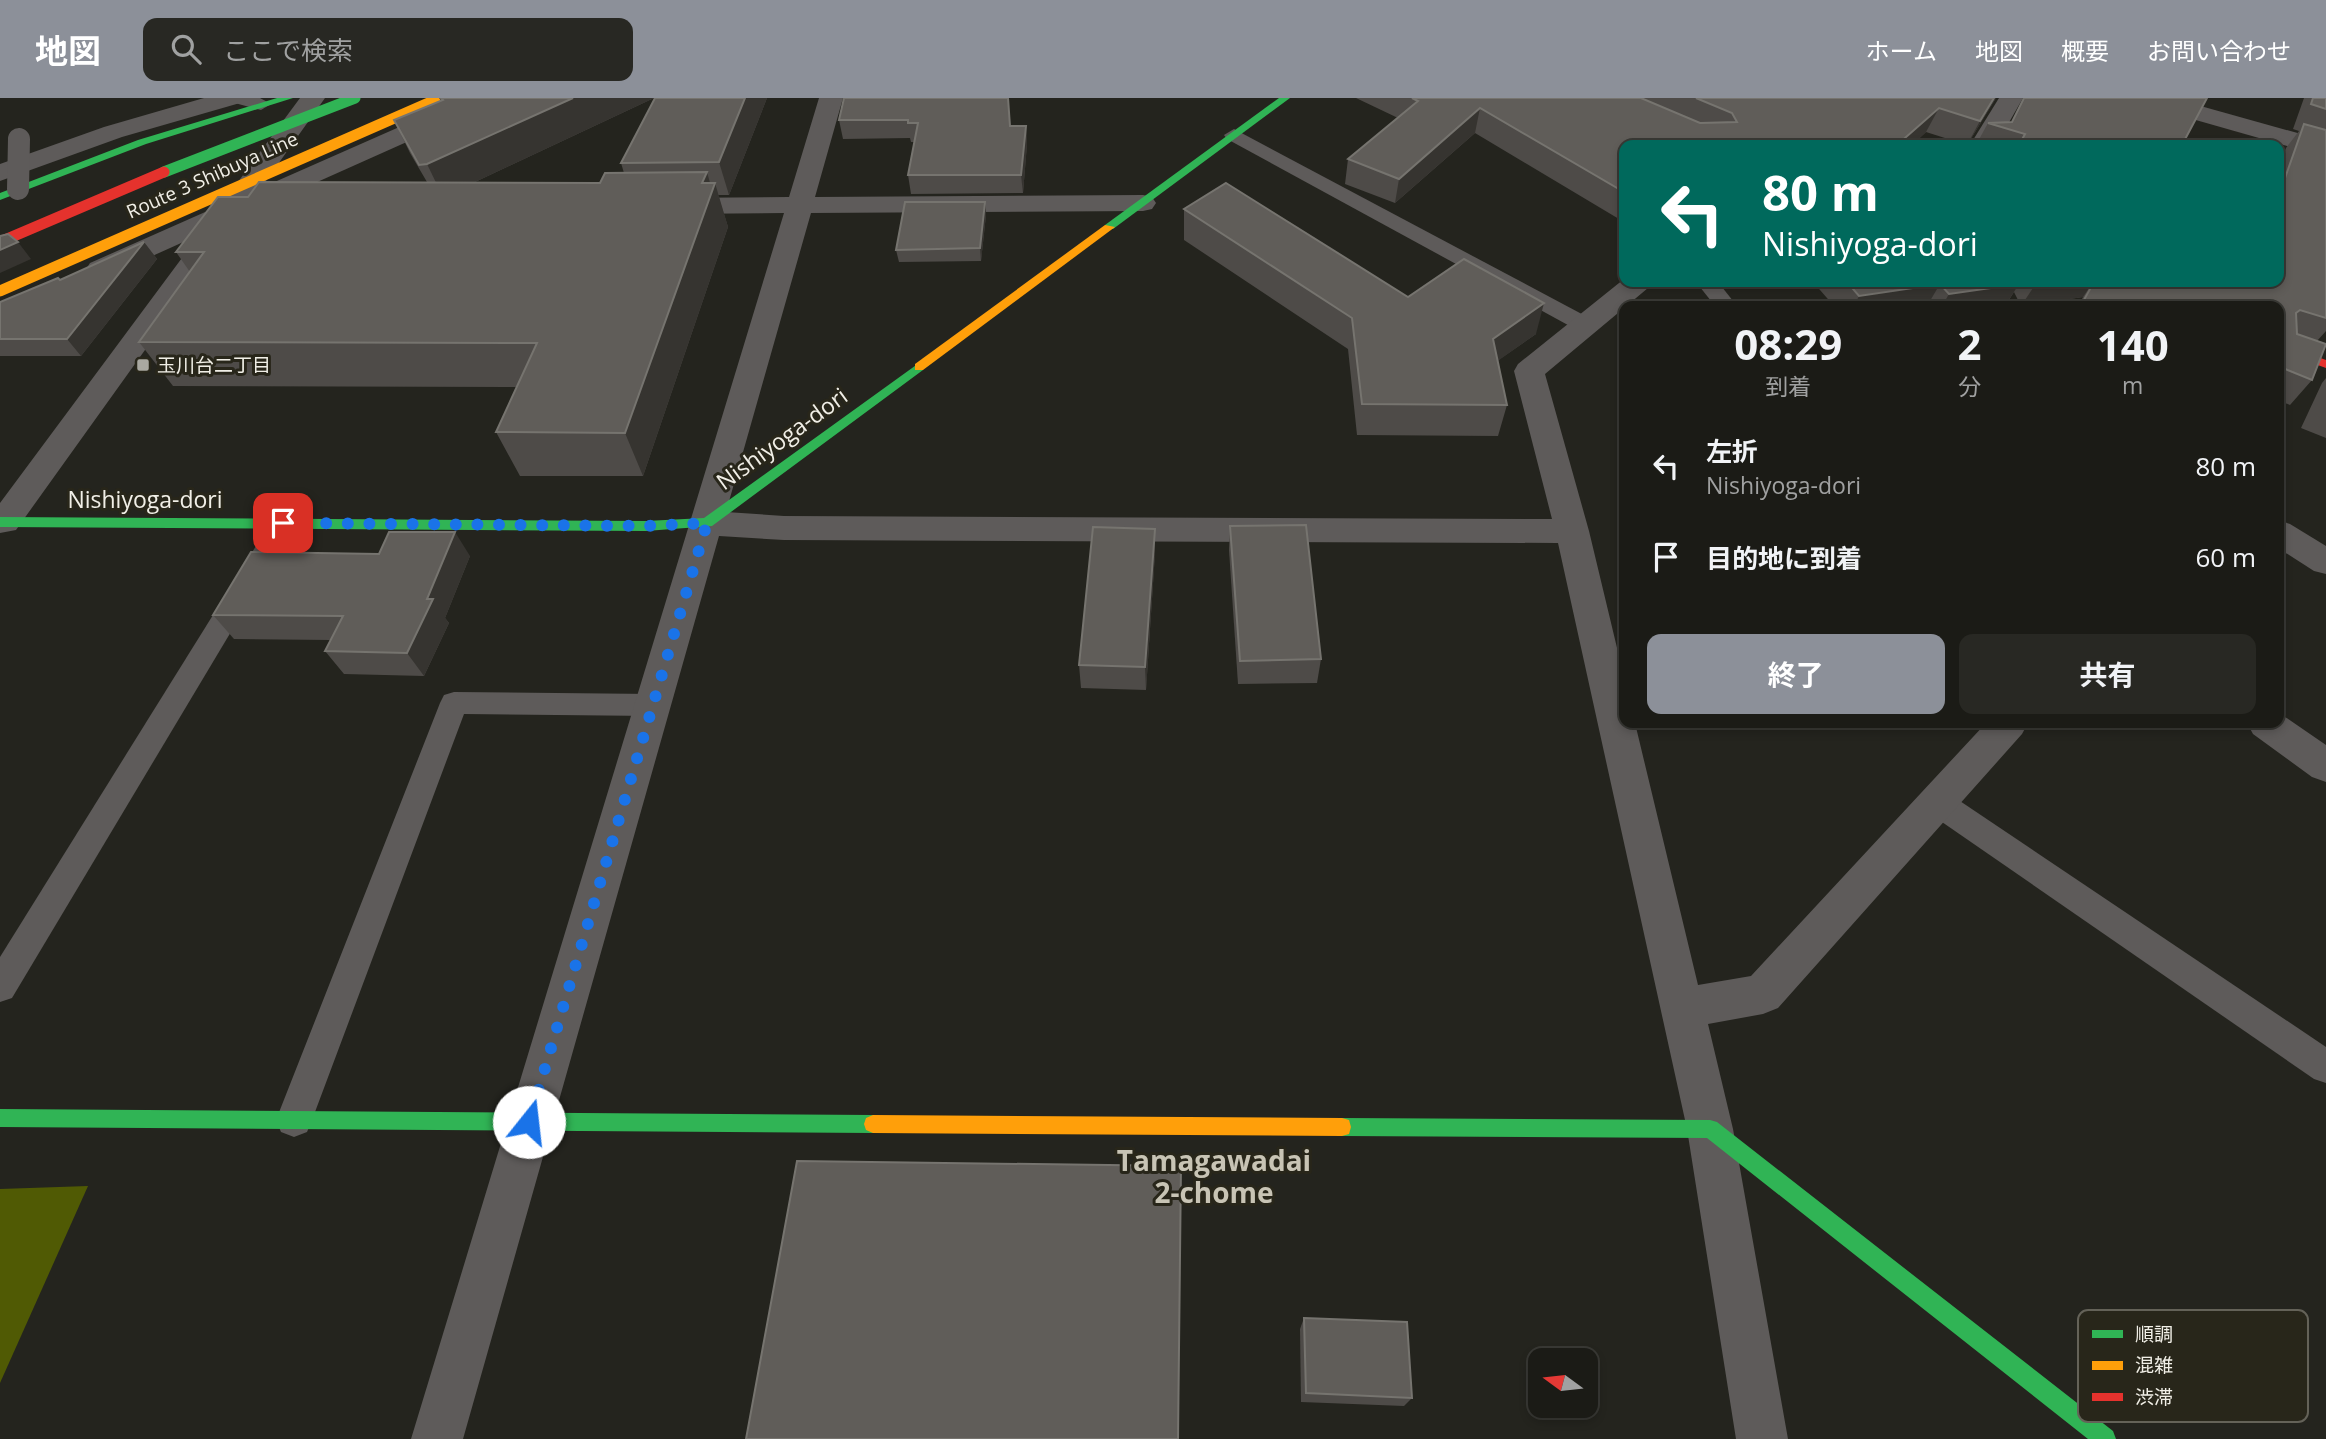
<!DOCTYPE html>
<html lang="ja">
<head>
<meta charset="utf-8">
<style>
	:root { --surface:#1b1b16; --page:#282823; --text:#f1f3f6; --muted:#a0a1a1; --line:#393935; --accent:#8c9099 }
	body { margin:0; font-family:"Open Sans","Noto Sans JP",sans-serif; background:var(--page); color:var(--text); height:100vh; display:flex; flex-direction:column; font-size:26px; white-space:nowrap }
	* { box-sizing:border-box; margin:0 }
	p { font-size:23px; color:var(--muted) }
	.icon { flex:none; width:38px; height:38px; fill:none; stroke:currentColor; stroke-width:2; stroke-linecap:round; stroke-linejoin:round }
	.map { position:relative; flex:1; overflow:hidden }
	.panel { position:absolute; left:1619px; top:203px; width:665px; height:427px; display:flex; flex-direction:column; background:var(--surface); border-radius:14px; box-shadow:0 4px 10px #0003,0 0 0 2px var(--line) }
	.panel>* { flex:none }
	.top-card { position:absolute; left:1619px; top:42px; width:665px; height:147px; border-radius:14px; box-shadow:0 4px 10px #0003,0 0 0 2px var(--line); background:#00695c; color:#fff; overflow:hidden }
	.needle { width:46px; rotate:285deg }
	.buttons { position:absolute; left:1528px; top:1250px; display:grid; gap:14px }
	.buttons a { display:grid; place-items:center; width:70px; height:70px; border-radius:14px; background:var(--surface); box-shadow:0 4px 10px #0003,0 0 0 2px var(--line); font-size:35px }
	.pin { position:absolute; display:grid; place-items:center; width:60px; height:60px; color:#fff; margin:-30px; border-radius:14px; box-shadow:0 4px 10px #0006 }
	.me { position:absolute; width:77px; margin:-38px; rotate:16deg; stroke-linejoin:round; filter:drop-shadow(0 0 5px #0008) }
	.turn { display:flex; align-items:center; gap:24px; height:147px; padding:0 28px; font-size:32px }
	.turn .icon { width:91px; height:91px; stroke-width:2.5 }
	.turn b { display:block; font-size:49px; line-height:60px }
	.eta { display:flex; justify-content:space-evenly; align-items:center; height:119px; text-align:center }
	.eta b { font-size:42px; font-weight:700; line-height:49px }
	.button { display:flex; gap:14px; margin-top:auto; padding:14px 28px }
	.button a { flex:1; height:80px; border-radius:14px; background:var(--accent); color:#fff; font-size:28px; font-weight:700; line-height:80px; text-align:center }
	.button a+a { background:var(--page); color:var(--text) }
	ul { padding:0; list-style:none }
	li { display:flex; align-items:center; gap:21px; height:91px; padding:0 28px }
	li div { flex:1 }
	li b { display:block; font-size:26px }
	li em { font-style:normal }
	header { display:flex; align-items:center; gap:42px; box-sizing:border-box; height:98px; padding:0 35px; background:var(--accent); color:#fff }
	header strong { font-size:33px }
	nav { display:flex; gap:38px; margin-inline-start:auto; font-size:24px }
	.search { width:490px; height:63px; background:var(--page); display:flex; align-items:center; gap:18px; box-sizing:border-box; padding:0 24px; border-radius:14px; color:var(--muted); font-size:26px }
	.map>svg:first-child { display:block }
	.forest { fill:#505a04 }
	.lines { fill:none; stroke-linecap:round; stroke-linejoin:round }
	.lane { fill:#5e5b5a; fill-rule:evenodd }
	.street { fill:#5e5b5a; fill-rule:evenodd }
	.fast { fill:#30b455; fill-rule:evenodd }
	.slow { fill:#ff9f0a; fill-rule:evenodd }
	.jam { fill:#e5322d; fill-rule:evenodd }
	.lane-bridge { stroke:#5e5b5a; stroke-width:22 }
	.fast-bridge { stroke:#30b455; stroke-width:11 }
	.slow-bridge { stroke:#ff9f0a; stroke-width:11 }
	.jam-bridge { stroke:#e5322d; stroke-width:11 }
	.wall { fill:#4e4b48 }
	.shaded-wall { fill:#363430 }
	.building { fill:#605d59; stroke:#76746f; stroke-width:2 }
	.route { stroke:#1a73e8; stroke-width:12; stroke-dasharray:0 21.6 }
	.poi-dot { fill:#a9a8a1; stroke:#28261a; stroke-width:2.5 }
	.labels { text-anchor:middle; stroke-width:6; stroke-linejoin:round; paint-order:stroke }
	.far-street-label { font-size:19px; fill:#f1efe7; stroke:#28261a }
	.far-poi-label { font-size:19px; fill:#f1efe7; stroke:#28261a; text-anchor:start }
	.street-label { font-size:23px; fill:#f1efe7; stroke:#28261a }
	.near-neighbourhood-label { font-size:28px; font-weight:bold; fill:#c8c4b5; stroke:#28261a }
	.key { fill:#28261a; stroke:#646258; stroke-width:2 }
	.key-label { font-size:19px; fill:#f1efe7 }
</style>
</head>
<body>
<header>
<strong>地図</strong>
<div class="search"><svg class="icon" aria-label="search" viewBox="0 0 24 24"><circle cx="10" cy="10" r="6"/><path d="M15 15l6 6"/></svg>ここで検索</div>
<nav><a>ホーム</a><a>地図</a><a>概要</a><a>お問い合わせ</a></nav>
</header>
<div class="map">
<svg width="2326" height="1341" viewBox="0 0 2326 1341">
	<rect width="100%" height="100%" fill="#24241e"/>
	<path class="forest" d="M 88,1088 L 0,1285 L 0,1091 Z"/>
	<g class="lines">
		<g class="lane">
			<path d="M 229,0 L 260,0 L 271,6 L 261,12 L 231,4 Z"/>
			<path d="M 1234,31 L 1593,222 L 1596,227 L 1593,232 L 1577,232 L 1227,41 L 1224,37 Z"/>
			<path d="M 1696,184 L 1718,184 L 1737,208 L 1715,208 Z"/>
			<path d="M 283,416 L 292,419 L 296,425 L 12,900 L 0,904 L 0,859 L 274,419 Z"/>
			<path d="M 454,594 L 653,596 L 663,599 L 667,607 L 663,615 L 653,618 L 464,616 L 312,1022 L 307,1034 L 294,1039 L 281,1034 L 276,1022 L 440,605 L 444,597 Z"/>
			<path d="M 1937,691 L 1948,695 L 2326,949 L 2326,985 L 2314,981 L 1926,713 L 1922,704 L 1926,695 Z"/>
		</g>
		<g class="street">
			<path d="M 204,0 L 243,0 L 240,5 L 122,39 L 0,83 L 0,66 L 104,29 Z"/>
			<path d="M 300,0 L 325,0 L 261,90 L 465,0 L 497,0 L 494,5 L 241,118 L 16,432 L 0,435 L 0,405 L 199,137 L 110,177 L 100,179 L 90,177 L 86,171 L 90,165 L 221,107 Z"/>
			<path d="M 819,0 L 843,0 L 815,99 L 1143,97 L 1152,99 L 1156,105 L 1152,111 L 1143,113 L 811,115 L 726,414 L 784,418 L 1552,421 L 1514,273 L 1518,266 L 1624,181 L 1624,184 L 1652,184 L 1648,190 L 1545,276 L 1589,433 L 1624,579 L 1624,625 L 1635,625 L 1698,887 L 1751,878 L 1986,625 L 2028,625 L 2022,636 L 1778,910 L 1763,916 L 1708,926 L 1733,1031 L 1788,1341 L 1736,1341 L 1687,1031 L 1558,445 L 784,442 L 719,438 L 463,1341 L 411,1341 L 784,115 L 671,116 L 662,114 L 658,108 L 662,102 L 671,100 L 789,99 Z"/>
			<path d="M 1999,0 L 2023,0 L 1996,47 L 1970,47 Z"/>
			<path d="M 2133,0 L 2172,0 L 2326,43 L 2326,59 L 2136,5 Z"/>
			<path d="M 2278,422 L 2290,426 L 2326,448 L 2326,476 L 2314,473 L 2278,450 Z"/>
			<path d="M 2278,614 L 2326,647 L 2326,684 L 2312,679 L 2253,636 L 2247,625 L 2278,625 Z"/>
		</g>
		<g class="fast">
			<path d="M 277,0 L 293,0 L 146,46 L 0,102 L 0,95 L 138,42 Z"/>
			<path d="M 1279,0 L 1290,0 L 1113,131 L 1105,131 L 1105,127 Z"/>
			<path d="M 919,265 L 923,266 L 923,272 L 712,428 L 646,433 L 0,429 L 0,419 L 646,423 L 704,420 Z"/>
			<path d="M 0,1011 L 873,1017 L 880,1020 L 882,1026 L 880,1032 L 873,1035 L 0,1029 Z"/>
			<path d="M 1342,1020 L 1710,1022 L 1717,1024 L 2113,1333 L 2116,1341 L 2088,1341 L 1707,1040 L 1342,1038 L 1335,1036 L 1333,1029 L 1335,1022 Z"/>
		</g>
		<g class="slow">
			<path d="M 1105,127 L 1115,129 L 923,272 L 915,272 L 915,266 Z"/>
			<path d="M 873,1017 L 1342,1020 L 1349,1022 L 1351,1029 L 1349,1036 L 1342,1038 L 873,1035 L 866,1032 L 864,1026 L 866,1020 Z"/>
		</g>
		<path class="jam" d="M 2278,245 L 2326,262 L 2326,270 L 2278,253 Z"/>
		<path class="lane-bridge" d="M 18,91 L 19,41"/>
		<path class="fast-bridge" d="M 164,74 L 355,0"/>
		<path class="slow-bridge" d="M 0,193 L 440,0"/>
		<path class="jam-bridge" d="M 0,144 L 164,74"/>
	</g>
	<g class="wall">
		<path d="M 439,0 L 654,0 L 475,84 L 600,85 L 624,75 L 621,65 L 655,0 L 767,0 L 729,97 L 718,97 L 728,129 L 643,378 L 520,378 L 496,334 L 517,289 L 173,288 L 139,244 L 190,174 L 176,154 L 248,99 L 427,84 L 410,55 L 394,22 L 441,3 Z"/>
		<path d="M 844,0 L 1011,28 L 1026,28 L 1027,46 L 1023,95 L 911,96 L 908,77 L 914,44 L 911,44 L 910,40 L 843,41 L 839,22 Z"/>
		<path d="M 1356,0 L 1996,0 L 1967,47 L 1926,34 L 1912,47 L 1624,47 L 1624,124 L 1475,35 L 1395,105 L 1345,86 L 1348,61 L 1398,20 Z"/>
		<path d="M 2304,0 L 2326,0 L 2326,233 L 2317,243 L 2312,282 L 2290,307 L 2278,302 L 2278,208 L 2078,208 L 2083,199 L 2021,208 L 2014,194 L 2005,208 L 1834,208 L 1813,184 L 2278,184 L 2278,72 L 2286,50 L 2299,33 L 2293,31 Z"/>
		<path d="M 1988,25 L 2182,47 L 1976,47 Z"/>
		<path d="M 985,104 L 986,117 L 981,163 L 899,164 L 896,152 Z"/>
		<path d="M 1184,111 L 1408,199 L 1536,236 L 1497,263 L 1507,307 L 1498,338 L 1357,337 L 1348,251 L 1184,142 Z"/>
		<path d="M 144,144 L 157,161 L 81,258 L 0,258 L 0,204 L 60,182 Z"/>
		<path d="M 2326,280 L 2326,340 L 2301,330 L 2322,285 Z"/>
		<path d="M 1230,428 L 1321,561 L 1317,585 L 1238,586 L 1229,452 Z"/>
		<path d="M 1155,455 L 1146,592 L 1081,590 L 1079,567 Z"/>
		<path d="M 470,458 L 445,520 L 449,525 L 424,578 L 344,576 L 325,553 L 331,542 L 234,541 L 213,517 Z"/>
		<path d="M 1304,1220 L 1412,1300 L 1404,1308 L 1301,1304 L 1300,1231 Z"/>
	</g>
	<g class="shaded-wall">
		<path d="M 573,0 L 654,0 L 443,99 L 427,66 Z"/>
		<path d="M 745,0 L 767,0 L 729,97 L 719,64 Z"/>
		<path d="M 1994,0 L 1996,0 L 1967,47 L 1980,23 Z"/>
		<path d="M 1480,10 L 1475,35 L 1395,105 L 1399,81 Z"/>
		<path d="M 1939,10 L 1926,34 L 1912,47 L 1897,47 Z"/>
		<path d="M 1026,28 L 1027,46 L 1023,95 L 1021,77 Z"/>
		<path d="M 707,74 L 712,92 L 715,85 L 728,129 L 643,378 L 625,335 L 702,85 Z"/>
		<path d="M 985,104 L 986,117 L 981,163 L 980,150 Z"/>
		<path d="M 18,144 L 31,161 L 0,175 L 0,152 Z"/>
		<path d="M 144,144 L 157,161 L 81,258 L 67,241 Z"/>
		<path d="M 2037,184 L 2093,184 L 2083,199 L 2021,208 Z"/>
		<path d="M 1940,186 L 1927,208 L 1854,208 L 1859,198 Z"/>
		<path d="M 2019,186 L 2005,208 L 1942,208 L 1949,196 Z"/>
		<path d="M 1544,205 L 1536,236 L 1485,272 L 1493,241 Z"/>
		<path d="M 1155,431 L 1155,455 L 1146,592 L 1145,569 Z"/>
		<path d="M 455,434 L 470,458 L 445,520 L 449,525 L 424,578 L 407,555 L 427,501 Z"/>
	</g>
	<g class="building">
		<path d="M 441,0 L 573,0 L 427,66 L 419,67 L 394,22 L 443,2 Z"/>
		<path d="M 655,0 L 745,0 L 719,64 L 621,65 Z"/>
		<path d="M 844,0 L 1008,0 L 1010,28 L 1026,28 L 1021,77 L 908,77 L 918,25 L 908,25 L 908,22 L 839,22 Z"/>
		<path d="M 1412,0 L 1641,0 L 1700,25 L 1737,24 L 1732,15 L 1696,0 L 1994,0 L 1980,23 L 1939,10 L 1897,47 L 1624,47 L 1624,94 L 1480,10 L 1399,81 L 1348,61 L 1418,3 Z"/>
		<path d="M 2024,0 L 2207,0 L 2182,47 L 2019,47 L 2025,36 L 1988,25 L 2012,24 Z"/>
		<path d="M 2313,0 L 2326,0 L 2326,11 L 2311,6 Z"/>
		<path d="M 2304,26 L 2326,32 L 2326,220 L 2300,212 L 2296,215 L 2297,236 L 2326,246 L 2312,282 L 2278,268 L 2278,208 L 2083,208 L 2081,207 L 2094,184 L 2148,184 L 2153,185 L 2199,186 L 2201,184 L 2278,184 L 2278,100 Z"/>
		<path d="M 707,74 L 702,85 L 715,85 L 625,335 L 496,334 L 537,245 L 139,244 L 204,154 L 176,154 L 218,99 L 248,99 L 259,84 L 600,85 L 605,75 Z"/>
		<path d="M 1226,85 L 1408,199 L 1464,161 L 1544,205 L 1493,241 L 1507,307 L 1362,306 L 1352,220 L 1184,111 Z"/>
		<path d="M 905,104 L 985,104 L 980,150 L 896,152 Z"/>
		<path d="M 8,136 L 18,144 L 0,152 L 0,138 Z"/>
		<path d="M 144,144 L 67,241 L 0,241 L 0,204 L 58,180 L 60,182 Z"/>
		<path d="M 1847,184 L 2004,184 L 2019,186 L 1949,196 L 1940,186 L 1859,198 Z"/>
		<path d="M 1306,427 L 1321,561 L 1240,563 L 1230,428 Z"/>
		<path d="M 1093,429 L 1155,431 L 1145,569 L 1079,567 Z"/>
		<path d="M 389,434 L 455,434 L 427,501 L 433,501 L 407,555 L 325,553 L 343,518 L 213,517 L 251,454 L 379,456 Z"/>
		<path d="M 797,1063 L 1181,1068 L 1178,1341 L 746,1341 Z"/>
		<path d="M 1304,1220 L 1407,1224 L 1412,1300 L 1306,1295 Z"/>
	</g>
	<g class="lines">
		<path class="route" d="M 283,425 L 646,428 L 707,425 L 529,1024"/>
	</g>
	<rect class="poi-dot" x="136" y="260" width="14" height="14" rx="3.5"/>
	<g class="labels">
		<g class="far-street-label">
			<text transform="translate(212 77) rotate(-24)" y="7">Route 3 Shibuya Line</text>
		</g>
		<g class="far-poi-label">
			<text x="157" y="274">玉川台二丁目</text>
		</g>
		<g class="street-label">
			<text transform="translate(782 341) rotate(-36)" y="8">Nishiyoga-dori</text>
			<text x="145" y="410">Nishiyoga-dori</text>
		</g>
		<g class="near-neighbourhood-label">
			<text x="1214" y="1073">Tamagawadai<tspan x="1214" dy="32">2-chome</tspan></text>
		</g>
	</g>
	<rect x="2078" y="1212" width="230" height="112" rx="10" class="key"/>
	<rect x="2092" y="1232" width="31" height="8" fill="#30b455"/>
	<rect x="2092" y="1263" width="31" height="9" fill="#ff9f0a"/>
	<rect x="2092" y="1295" width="31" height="8" fill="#e5322d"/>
	<g class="key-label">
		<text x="2135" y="1243">順調</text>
		<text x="2135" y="1274">混雑</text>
		<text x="2135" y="1306">渋滞</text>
	</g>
</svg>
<div class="buttons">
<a><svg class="needle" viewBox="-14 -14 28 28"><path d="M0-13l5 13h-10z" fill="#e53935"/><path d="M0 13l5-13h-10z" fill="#a0a1a1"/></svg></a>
</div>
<div class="pin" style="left:283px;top:425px;background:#d93025"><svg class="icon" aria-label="arrive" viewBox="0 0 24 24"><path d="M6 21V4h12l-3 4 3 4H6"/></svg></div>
<svg class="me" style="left:529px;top:1024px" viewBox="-20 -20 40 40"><circle r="19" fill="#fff"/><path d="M0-13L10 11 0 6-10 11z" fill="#1a73e8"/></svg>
<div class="top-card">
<div class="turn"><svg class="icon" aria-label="left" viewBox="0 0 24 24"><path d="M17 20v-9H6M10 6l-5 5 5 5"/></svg><div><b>80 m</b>Nishiyoga-dori</div></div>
</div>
<section class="panel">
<div class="eta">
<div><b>08:29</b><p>到着</p></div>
<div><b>2</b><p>分</p></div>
<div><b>140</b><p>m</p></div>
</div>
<ul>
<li><svg class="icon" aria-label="left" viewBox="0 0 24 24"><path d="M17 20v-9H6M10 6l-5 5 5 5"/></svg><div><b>左折</b><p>Nishiyoga-dori</p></div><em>80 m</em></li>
<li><svg class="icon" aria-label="arrive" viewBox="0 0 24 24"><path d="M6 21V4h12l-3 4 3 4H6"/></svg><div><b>目的地に到着</b></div><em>60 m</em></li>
</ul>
<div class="button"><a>終了</a><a>共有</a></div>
</section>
</div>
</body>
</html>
